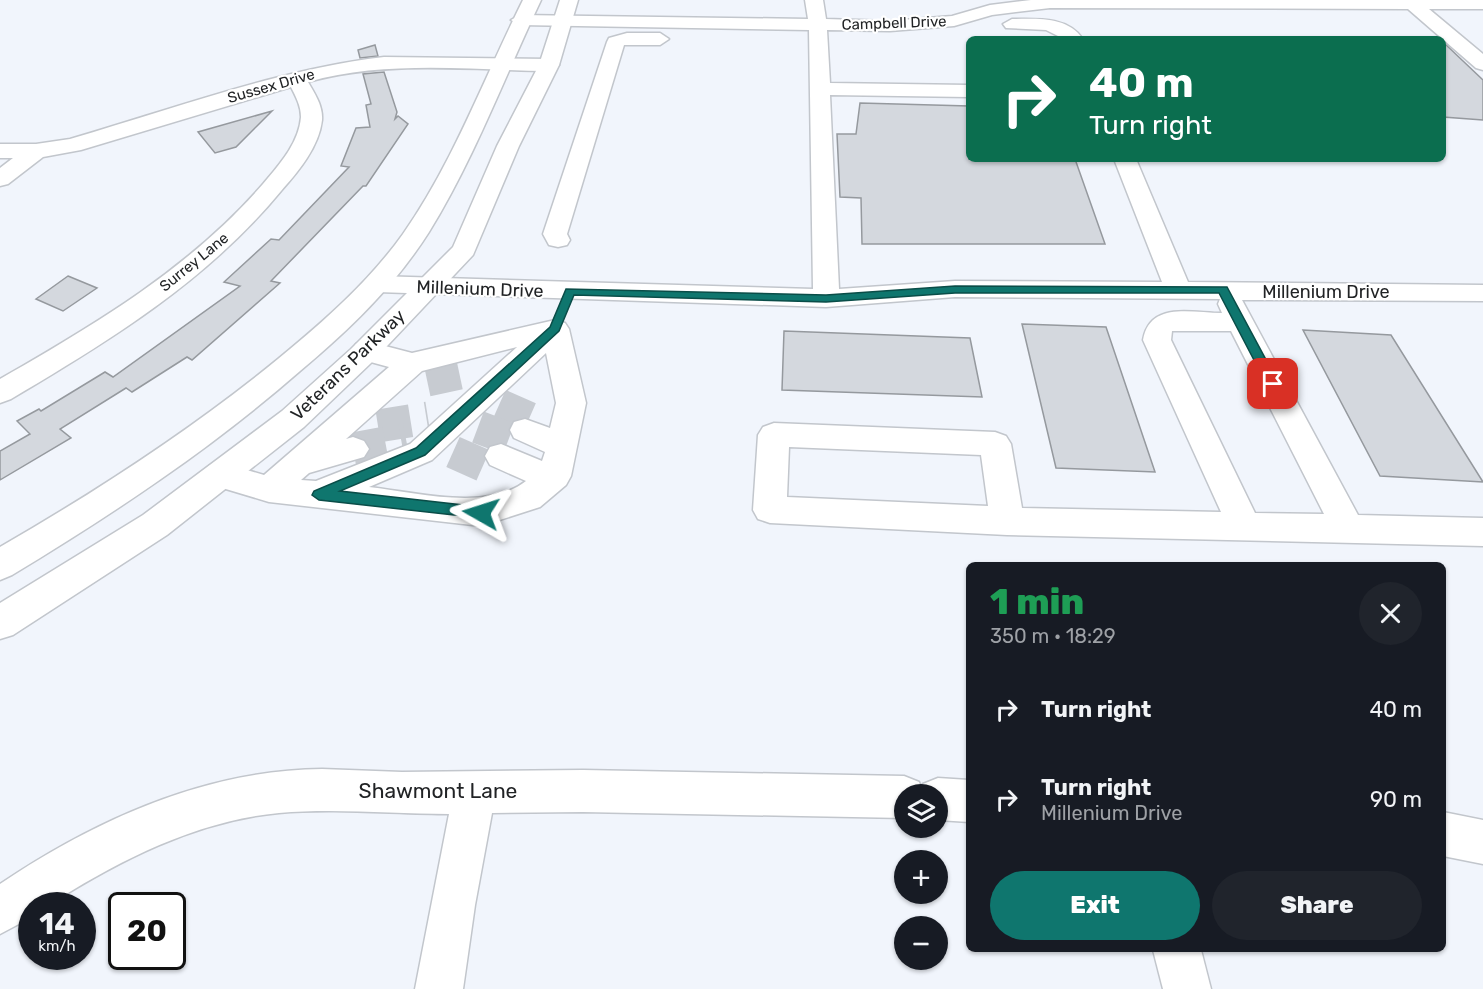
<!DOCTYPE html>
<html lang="en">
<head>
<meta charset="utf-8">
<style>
	:root { --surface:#171b24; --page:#20242c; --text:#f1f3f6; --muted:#9ea1a6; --accent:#0f766e }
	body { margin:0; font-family:Rubik,sans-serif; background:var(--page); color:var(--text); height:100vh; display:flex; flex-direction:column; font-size:22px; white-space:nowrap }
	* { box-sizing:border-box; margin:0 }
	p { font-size:20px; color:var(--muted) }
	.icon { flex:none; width:33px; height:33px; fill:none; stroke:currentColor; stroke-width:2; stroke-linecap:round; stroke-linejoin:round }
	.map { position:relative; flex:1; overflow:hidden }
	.details { position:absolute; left:966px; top:562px; width:480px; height:390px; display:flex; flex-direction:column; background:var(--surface); border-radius:9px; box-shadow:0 2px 4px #0004 }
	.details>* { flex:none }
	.banner { position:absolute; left:966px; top:36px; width:480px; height:126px; border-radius:9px; box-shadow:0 2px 4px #0004; background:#0b6e4f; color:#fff; overflow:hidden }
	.tools { position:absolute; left:894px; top:784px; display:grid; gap:12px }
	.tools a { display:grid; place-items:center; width:54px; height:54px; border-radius:50%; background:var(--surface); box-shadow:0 2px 4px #0004; font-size:30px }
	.speed { position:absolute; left:18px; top:892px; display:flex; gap:12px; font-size:30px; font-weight:700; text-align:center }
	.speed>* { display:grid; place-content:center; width:78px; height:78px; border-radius:50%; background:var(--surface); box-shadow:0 2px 4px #0004; line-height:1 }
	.speed small { font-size:15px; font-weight:400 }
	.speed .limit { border:3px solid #111; border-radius:9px; background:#fff; color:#111 }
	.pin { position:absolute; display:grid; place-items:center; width:51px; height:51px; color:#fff; margin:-26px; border-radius:12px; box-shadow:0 3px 9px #0006 }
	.me { position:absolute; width:66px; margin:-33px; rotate:276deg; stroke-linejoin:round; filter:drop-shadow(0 0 4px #0008) }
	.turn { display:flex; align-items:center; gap:21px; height:126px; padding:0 24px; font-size:27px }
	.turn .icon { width:78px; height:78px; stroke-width:2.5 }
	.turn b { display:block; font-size:42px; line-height:51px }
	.round { display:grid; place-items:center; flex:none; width:63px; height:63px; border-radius:32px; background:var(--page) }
	.summary { display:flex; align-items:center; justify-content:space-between; height:102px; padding:0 24px }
	h1 { font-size:36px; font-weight:800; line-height:45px; color:#1e9e55 }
	.cta { display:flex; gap:12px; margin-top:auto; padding:12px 24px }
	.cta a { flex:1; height:69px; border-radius:36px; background:var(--accent); color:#fff; font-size:24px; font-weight:800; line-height:69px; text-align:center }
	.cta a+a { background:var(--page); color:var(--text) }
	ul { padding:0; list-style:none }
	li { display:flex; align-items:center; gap:18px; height:90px; padding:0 24px }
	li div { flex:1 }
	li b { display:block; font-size:22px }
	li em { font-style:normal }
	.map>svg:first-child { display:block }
	.building { fill:#d4d8de; stroke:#95999e; stroke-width:1.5 }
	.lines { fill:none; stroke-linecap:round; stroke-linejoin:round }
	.minor-tunnel { stroke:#c7cbd1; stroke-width:33; stroke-dasharray:33 16; stroke-linecap:butt }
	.minor-casing { stroke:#c2c6cc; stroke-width:3 }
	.major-casing { stroke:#c2c6cc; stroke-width:3 }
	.minor { fill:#fff; fill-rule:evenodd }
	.major { fill:#fff; fill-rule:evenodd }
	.route { fill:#0f766e; stroke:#0a4d48; stroke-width:1.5 }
	.labels { text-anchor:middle; stroke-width:4.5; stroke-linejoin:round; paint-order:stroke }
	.far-street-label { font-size:15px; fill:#212325; stroke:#fff }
	.street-label { font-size:18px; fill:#212325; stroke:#fff }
	.near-street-label { font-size:21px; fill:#212325; stroke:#fff }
</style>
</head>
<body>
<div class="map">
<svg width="1483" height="989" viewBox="0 0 1483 989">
	<rect width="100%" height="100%" fill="#f1f5fc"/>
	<g class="building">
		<path d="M 1443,42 L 1483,80 L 1483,120 L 1443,117 Z"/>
		<path d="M 375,45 L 378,56 L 360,58 L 358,50 Z"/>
		<path d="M 384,72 L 397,112 L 395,119 L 398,116 L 408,124 L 366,186 L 363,186 L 271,281 L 280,283 L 192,360 L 187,357 L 132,392 L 126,388 L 60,429 L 71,438 L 0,480 L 0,451 L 30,434 L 17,421 L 39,409 L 41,411 L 105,372 L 113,377 L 240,286 L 224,282 L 271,239 L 279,240 L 349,167 L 341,166 L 356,128 L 370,127 L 366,105 L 371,104 L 363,74 Z"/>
		<path d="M 860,103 L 969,106 L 969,159 L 1075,159 L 1105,244 L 862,244 L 861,198 L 840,197 L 837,134 L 856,134 Z"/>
		<path d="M 272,111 L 236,147 L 215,153 L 198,132 Z"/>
		<path d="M 68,276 L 97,288 L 63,311 L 36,299 Z"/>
		<path d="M 1022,324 L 1106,327 L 1155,472 L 1056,468 Z"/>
		<path d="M 1303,330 L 1391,335 L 1483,482 L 1380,476 Z"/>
		<path d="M 784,331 L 970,338 L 982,397 L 782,390 Z"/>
	</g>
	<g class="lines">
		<g class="minor-tunnel">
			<path d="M 427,380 L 474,370"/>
			<path d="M 499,405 L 533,420"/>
			<path d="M 378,426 L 428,418"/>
			<path d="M 478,427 L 515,441"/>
			<path d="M 353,449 L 406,439"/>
			<path d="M 453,452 L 489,468"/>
		</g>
		<g class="minor-casing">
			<g id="minor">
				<path d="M 805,0 L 823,0 L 826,19 L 890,21 L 952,16 L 990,5 L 1031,0 L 1483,0 L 1483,9 L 1429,9 L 1483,54 L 1483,70 L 1476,68 L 1408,9 L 1050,8 L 992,15 L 954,26 L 890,31 L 827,30 L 830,83 L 969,85 L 969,97 L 830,95 L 839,289 L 955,281 L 1162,282 L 1114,159 L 1136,159 L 1188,282 L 1483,285 L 1483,301 L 1242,300 L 1358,515 L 1483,518 L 1483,546 L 1007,535 L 770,523 L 758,519 L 753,510 L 758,435 L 763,427 L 774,423 L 995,432 L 1006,436 L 1011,444 L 1022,508 L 1221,512 L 1143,340 C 1150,301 1191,313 1222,313 L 1218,304 L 1220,299 L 955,297 L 826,307 L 377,292 L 368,290 L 364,284 L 368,278 L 377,276 L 813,289 L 809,30 L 520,25 L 511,20 L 520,15 L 808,19 ZM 1172,331 L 1231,331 L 1324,514 L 1255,513 L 1171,340 ZM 789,447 L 981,455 L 988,506 L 787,497 Z"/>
				<path d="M 1012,19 C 1037,19 1067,16 1083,39 L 1064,39 L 1046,30 L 1006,28 L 1003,24 Z"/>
				<path d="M 627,33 L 660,33 L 669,39 L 660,45 L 624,45 L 567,234 L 570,240 L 567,245 L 558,247 L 549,245 L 543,234 L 607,42 L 609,38 Z"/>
				<path d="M 384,57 L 549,59 L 559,65 L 549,71 C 470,70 385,60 308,82 C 315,94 323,106 322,120 C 319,147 298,172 281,191 C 207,281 109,341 11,399 L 0,403 L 0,379 C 96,324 190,268 263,184 C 279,165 299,143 301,117 C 301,106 296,97 291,87 L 81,150 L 43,157 L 8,184 L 0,186 L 0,168 L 13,158 L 0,158 L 0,144 L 36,144 L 70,139 C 173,109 280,69 384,57 Z"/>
				<path d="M 555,320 L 565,323 L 569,329 L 586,403 L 571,476 L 566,485 L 540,507 L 481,526 L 269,502 L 209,484 L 204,475 L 209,466 L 220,462 L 264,475 L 389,367 L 356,358 L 352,351 L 356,344 L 366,341 L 412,353 ZM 517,347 L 410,444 L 316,481 L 301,480 L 309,473 L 364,457 L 369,449 L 364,441 L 353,437 L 346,439 L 422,371 ZM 546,353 L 556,403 L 550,428 L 525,419 L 514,422 L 510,430 L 514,438 L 545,452 L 542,461 L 501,444 L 490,447 L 485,456 L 490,465 L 526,481 C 487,512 415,492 369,487 L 432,460 Z"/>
				<path d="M 322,769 L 402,772 L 583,770 L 904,776 L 919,782 L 921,788 L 923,784 L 938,778 L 969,780 L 969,822 L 938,820 L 938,795 L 904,795 L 904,818 L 583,812 L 492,813 L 475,905 L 463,989 L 415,989 L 449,814 C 393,814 335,808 279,813 C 195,821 118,861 47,906 L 32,906 L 32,917 L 0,934 L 0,884 C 95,820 206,770 322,769 Z"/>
				<path d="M 1443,812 L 1483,820 L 1483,864 L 1443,856 Z"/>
				<path d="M 1153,950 L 1201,950 L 1211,989 L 1163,989 Z"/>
			</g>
		</g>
		<g class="major-casing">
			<g id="major">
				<path d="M 523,0 L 541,0 C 504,78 474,159 429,232 C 394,287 349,330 300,371 C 211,449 113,514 12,575 L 0,580 L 0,547 C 97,491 191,430 278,359 C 324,321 368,283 403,234 C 453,163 484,78 523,0 Z"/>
				<path d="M 560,0 L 578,0 L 559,65 L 519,146 L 473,255 L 371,363 L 304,427 L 167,535 L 13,635 L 0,639 L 0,603 L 143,515 L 282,411 L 351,349 L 453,247 L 497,146 L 539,65 Z"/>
			</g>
		</g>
		<use href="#minor" class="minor"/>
		<use href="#major" class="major"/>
	</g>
	<path class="route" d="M 955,286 L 1227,287 L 1279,384 L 1273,389 L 1268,387 L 1219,293 L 955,293 L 826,302 L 574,295 L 559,331 L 425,455 L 340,491 L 481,507 L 488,513 L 486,516 L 481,518 L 319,500 L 312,495 L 314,491 L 416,448 L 550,327 L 566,289 L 826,295 Z"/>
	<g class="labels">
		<g class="far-street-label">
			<text transform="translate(894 23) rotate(-2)" y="5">Campbell Drive</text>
			<text transform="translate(271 86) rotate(-16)" y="5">Sussex Drive</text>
			<text transform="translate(194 262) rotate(-39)" y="5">Surrey Lane</text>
		</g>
		<g class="street-label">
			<text transform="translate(480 289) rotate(2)" y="6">Millenium Drive</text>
			<text x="1326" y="298">Millenium Drive</text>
			<text transform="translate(348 365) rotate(-44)" y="6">Veterans Parkway</text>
		</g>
		<g class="near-street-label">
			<text x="438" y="798">Shawmont Lane</text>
		</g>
	</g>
</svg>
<div class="tools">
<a><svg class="icon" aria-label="layers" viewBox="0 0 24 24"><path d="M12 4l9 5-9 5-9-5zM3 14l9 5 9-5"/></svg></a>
<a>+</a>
<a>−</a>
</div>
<div class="speed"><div>14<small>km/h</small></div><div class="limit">20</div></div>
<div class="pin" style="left:1273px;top:384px;background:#d93025"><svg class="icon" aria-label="arrive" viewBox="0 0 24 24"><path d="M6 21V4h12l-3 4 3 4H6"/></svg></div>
<svg class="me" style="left:481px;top:513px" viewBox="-20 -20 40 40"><path d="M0-17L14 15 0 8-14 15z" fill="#0f766e" stroke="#fff" stroke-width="4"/></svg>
<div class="banner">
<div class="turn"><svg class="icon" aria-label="right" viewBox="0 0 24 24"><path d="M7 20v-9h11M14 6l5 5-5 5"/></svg><div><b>40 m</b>Turn right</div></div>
</div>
<section class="details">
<div class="summary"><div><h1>1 min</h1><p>350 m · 18:29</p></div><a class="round"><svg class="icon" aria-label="close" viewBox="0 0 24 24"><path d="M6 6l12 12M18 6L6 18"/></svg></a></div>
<ul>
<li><svg class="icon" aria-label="right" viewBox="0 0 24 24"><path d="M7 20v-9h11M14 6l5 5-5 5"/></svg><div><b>Turn right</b></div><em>40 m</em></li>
<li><svg class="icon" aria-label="right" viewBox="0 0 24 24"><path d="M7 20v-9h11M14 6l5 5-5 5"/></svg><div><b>Turn right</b><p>Millenium Drive</p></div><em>90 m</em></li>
</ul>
<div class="cta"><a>Exit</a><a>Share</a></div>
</section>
</div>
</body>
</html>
